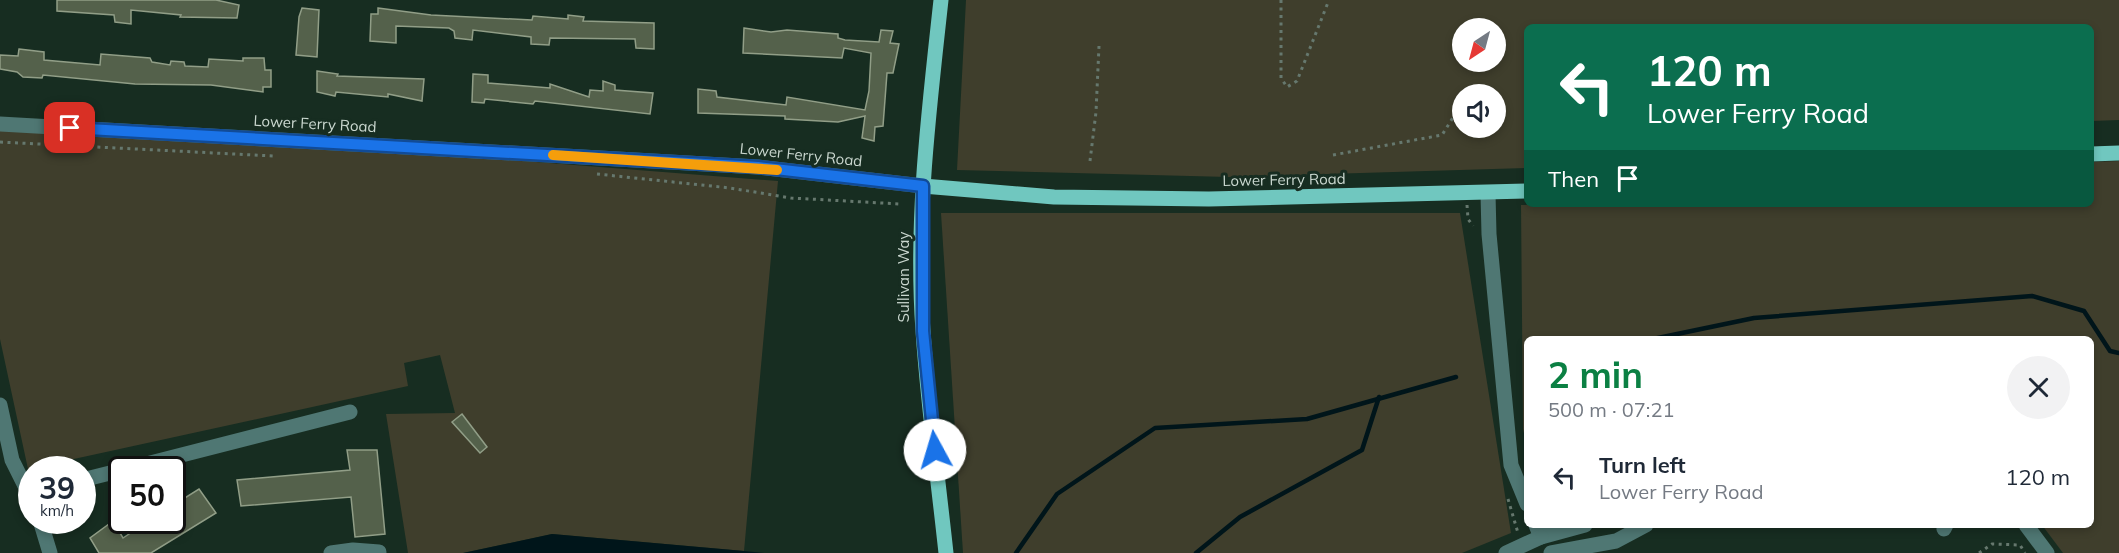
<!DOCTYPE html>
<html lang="en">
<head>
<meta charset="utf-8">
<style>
	:root { --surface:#fff; --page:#f2f2f3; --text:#1f2937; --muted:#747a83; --accent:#0b8043 }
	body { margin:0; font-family:Mulish,sans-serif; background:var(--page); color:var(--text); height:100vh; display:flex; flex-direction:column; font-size:22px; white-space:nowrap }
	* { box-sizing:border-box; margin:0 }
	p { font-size:20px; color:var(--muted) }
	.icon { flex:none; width:33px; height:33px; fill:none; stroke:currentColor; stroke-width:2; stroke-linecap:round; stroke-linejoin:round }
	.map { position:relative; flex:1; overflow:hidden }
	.drawer { position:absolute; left:1524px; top:336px; width:570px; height:192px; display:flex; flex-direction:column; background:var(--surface); border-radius:9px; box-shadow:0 3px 9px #0003 }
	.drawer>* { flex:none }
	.top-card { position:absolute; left:1524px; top:24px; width:570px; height:183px; border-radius:9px; box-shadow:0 3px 9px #0003; background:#0b6e4f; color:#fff; overflow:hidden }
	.needle { width:39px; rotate:216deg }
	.tools { position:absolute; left:1452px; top:18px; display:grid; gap:12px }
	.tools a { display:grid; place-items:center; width:54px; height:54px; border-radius:50%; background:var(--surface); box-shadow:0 3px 9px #0003; font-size:30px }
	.speed { position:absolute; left:18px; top:456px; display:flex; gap:12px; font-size:30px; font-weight:700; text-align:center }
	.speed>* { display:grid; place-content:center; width:78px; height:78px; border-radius:50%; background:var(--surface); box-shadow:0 3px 9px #0003; line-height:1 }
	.speed small { font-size:15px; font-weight:400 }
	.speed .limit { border:3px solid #111; border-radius:9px; background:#fff; color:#111 }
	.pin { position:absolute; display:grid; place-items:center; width:51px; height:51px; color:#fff; margin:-26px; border-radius:12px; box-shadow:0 3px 9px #0006 }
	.me { position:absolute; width:66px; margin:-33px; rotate:354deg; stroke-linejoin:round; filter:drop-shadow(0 0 4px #0008) }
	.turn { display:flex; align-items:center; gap:21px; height:126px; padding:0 24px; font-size:27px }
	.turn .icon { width:78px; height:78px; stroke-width:2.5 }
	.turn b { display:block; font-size:42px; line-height:51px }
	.then { display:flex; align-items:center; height:57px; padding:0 24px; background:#0003; gap:12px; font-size:22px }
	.round { display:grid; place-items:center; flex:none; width:63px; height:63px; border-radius:32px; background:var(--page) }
	.summary { display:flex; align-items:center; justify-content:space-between; height:102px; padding:0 24px }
	h1 { font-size:36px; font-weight:700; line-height:45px; color:var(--accent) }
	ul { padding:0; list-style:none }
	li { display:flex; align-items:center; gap:18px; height:78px; padding:0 24px }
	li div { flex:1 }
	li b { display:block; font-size:22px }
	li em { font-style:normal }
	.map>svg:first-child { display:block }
	.green { fill:#3f3e2c; fill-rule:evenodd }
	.water { fill:#00151a }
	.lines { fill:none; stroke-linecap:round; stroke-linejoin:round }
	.stream { stroke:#00151a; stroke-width:4.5 }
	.building { fill:#54614b; stroke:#919e87; stroke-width:1.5 }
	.path { stroke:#66786e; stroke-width:3; stroke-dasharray:3 4.5; stroke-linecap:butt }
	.minor { stroke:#4f7773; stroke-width:15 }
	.major { stroke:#70c7bf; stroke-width:15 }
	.route-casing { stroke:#114b97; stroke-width:15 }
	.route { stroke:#1a73e8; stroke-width:10 }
	.slow { stroke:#f59e0b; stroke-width:10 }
	.labels { text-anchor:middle; stroke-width:6; stroke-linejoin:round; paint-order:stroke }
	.street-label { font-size:15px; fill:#cad7cf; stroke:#172d21 }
</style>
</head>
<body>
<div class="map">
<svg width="2119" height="553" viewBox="0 0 2119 553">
	<rect width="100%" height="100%" fill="#172d21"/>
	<g class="green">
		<path d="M 966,0 L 2119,0 L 2119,120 L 2091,121 L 2091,27 L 1527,27 L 1527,168 L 1229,177 L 957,170 ZM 1496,28 L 1496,62 L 1462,62 L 1462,28 ZM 1496,94 L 1496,128 L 1462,128 L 1462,94 Z"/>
		<path d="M 0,127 L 107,128 L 778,181 L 744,551 L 552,534 L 463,553 L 408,553 L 386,414 L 455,413 L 440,355 L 404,363 L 408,386 L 28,469 L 0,339 Z"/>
		<path d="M 2119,161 L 2119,553 L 2063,553 L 2042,525 L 2091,525 L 2091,339 L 1527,339 L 1527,446 L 1523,429 L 1521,205 L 2091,204 L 2091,162 Z"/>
		<path d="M 941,213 L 1460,213 L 1511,533 L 1462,553 L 963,553 Z"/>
	</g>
	<path class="water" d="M 552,534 L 744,551 L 764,553 L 463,553 Z"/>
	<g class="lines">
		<g class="stream">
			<path d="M 1653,339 L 1754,318 L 2032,296 L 2084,311 L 2110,351 L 2119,353"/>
			<path d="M 1016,553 L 1057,494 L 1155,428 L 1307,419 L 1456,377"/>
			<path d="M 1196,553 L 1240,517 L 1362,450 L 1379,397"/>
		</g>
	</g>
	<g class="building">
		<path d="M 57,0 L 216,0 L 239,5 L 237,18 L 180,17 L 181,15 L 131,10 L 131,24 L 115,22 L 114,15 L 57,11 Z"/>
		<path d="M 302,8 L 319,10 L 317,57 L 296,55 L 299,17 Z"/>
		<path d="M 378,8 L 431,15 L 532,20 L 533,16 L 568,19 L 568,15 L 584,17 L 583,21 L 654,23 L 654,49 L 636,48 L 635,39 L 550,38 L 549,45 L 531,44 L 531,37 L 473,30 L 472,40 L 455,38 L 454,31 L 449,28 L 396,26 L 396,43 L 370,41 L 371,14 L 378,14 Z"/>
		<path d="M 744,28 L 771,32 L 787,30 L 838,34 L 838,38 L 845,40 L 879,42 L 881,30 L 893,31 L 890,43 L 899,44 L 893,73 L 887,73 L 883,126 L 875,127 L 874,141 L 862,138 L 865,116 L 838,122 L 785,119 L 785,116 L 698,113 L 698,89 L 716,91 L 717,97 L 786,105 L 787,97 L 865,110 L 869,91 L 871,53 L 844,48 L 842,58 L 743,53 Z"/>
		<path d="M 19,49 L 44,52 L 44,60 L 100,65 L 101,54 L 150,58 L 152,62 L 170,65 L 171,61 L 184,62 L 185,66 L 208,67 L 209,59 L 243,61 L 243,58 L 264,58 L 265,70 L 271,70 L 271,87 L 263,87 L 263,92 L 211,85 L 135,84 L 43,75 L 42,78 L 23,77 L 17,72 L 0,69 L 0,55 L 18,56 Z"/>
		<path d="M 317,71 L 338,74 L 337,76 L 424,79 L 422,101 L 388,94 L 388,97 L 336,92 L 335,96 L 317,92 Z"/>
		<path d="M 473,74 L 488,75 L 488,83 L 550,88 L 550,84 L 589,97 L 590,90 L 603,91 L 603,81 L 615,85 L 615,90 L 653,93 L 650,114 L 535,101 L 533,104 L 485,99 L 484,103 L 472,102 Z"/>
		<path d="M 462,414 L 487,447 L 480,453 L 452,422 Z"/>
		<path d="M 347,450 L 377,450 L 385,534 L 355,537 L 351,497 L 241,506 L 237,480 L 350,470 Z"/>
		<path d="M 199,489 L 216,513 L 151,553 L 99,553 L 90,538 L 113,521 L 123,538 L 150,520 L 172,520 L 172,506 Z"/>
	</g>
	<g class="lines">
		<g class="path">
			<path d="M 1281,0 L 1281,78 L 1287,87 L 1297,81 L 1329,0"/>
			<path d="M 0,142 L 273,156"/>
			<path d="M 1333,155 L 1442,135 L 1459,108"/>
			<path d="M 1090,161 L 1096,112 L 1099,46"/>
			<path d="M 597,174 L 730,188 L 791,198 L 900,204"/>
			<path d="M 1467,205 L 1468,219 L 1473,226"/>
			<path d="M 1508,499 L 1518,533"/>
			<path d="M 1979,553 L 1992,544 L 2020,545 L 2025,553"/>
		</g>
		<g class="minor">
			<path d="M 0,124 L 758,167 L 923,186"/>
			<path d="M 1488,194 L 1489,234 L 1511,465 L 1527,504"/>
			<path d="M 0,405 L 12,460 L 32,500"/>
			<path d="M 123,470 L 350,412"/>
			<path d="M 82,480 L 122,470"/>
			<path d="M 40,520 L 50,553"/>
			<path d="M 1536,525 L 1541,537 L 1585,525"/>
			<path d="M 2026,525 L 2047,553"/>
			<path d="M 1944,529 L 1946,525"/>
			<path d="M 331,553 L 353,550 L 379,552"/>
			<path d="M 1506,553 L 1541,537"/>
			<path d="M 1551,553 L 1616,541 L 1646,525"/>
		</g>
		<g class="major">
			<path d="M 941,0 C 929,110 915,221 923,331 C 928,405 938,479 946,553"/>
			<path d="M 2091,154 L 2119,153"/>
			<path d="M 923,186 L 1054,197 L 1209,199 L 1527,191"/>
		</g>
	</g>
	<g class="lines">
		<g class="route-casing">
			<path id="route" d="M 70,128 L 758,167 L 923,186 L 923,331 L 935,450"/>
		</g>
		<use href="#route" class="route"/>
		<path class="slow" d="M 553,155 L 777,170"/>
	</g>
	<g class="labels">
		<g class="street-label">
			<text transform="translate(315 124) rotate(3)" y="5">Lower Ferry Road</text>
			<text transform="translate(801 155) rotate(6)" y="5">Lower Ferry Road</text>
			<text transform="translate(1284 180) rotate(-1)" y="5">Lower Ferry Road</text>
			<text transform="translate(904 277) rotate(-90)" y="5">Sullivan Way</text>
		</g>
	</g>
</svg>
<div class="tools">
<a><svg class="needle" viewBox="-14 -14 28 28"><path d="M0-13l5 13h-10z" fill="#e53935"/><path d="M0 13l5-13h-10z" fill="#747a83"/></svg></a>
<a><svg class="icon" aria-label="sound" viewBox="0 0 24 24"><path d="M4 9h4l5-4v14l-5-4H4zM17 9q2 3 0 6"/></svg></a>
</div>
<div class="speed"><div>39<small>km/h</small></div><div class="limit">50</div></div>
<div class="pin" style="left:70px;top:128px;background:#d93025"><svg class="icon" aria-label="arrive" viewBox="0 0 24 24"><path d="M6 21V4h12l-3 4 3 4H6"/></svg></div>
<svg class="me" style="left:935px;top:450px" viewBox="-20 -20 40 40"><circle r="19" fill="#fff"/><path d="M0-13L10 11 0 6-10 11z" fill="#1a73e8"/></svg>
<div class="top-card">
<div class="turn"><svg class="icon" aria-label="left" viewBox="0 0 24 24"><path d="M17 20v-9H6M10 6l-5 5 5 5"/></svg><div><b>120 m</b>Lower Ferry Road</div></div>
<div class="then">Then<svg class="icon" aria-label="arrive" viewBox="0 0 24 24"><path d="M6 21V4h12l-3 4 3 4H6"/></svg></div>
</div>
<section class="drawer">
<div class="summary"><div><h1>2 min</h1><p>500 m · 07:21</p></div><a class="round"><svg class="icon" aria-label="close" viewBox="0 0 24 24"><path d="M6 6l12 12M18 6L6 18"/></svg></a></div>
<ul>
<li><svg class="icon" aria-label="left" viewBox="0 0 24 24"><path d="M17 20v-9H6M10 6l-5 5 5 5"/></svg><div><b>Turn left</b><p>Lower Ferry Road</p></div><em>120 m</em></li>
</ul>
</section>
</div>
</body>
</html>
